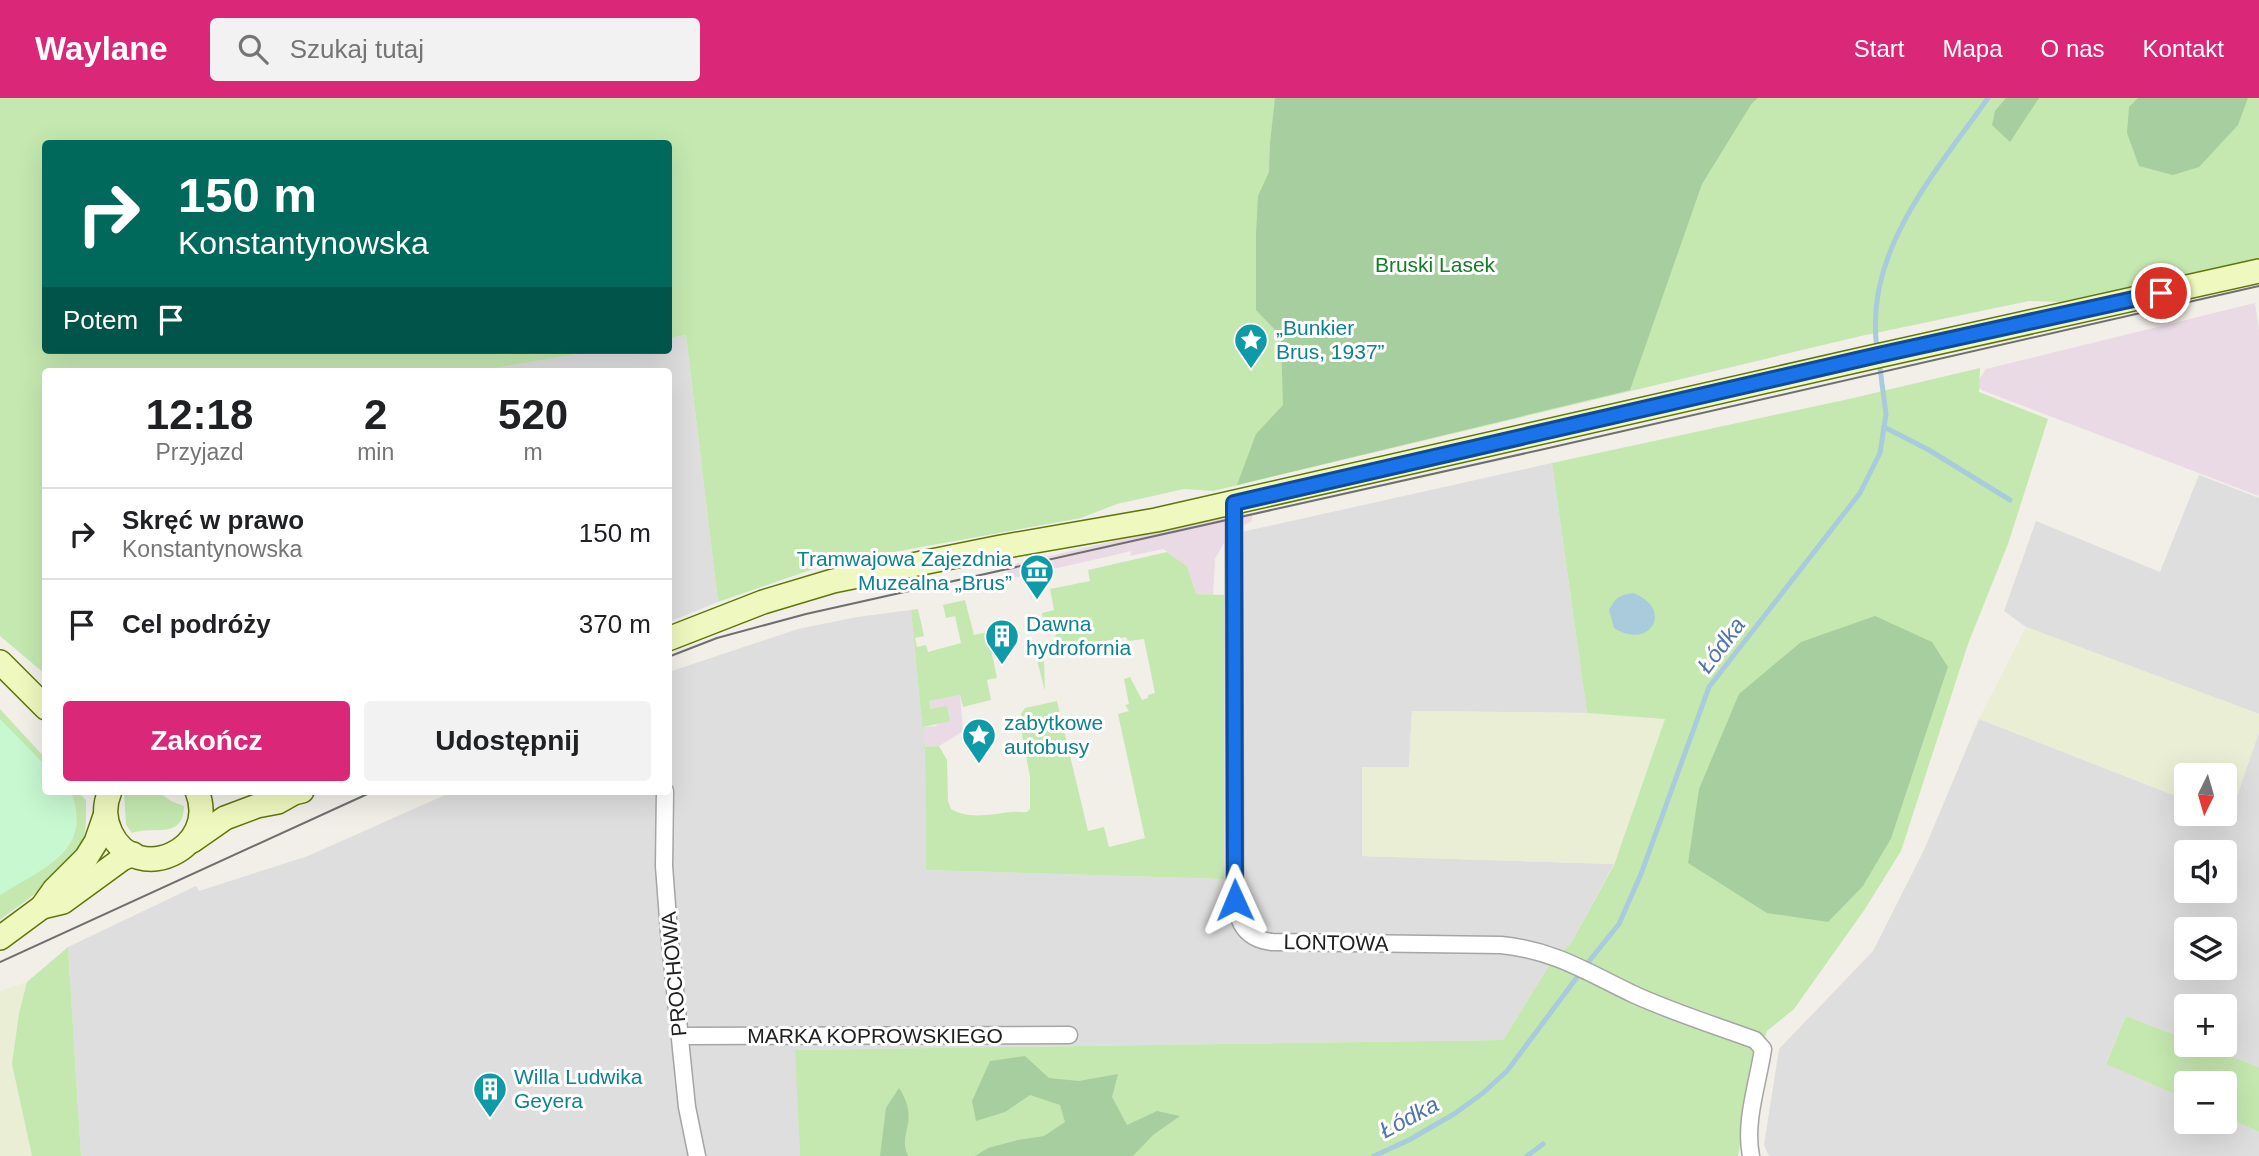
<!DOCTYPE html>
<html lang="pl">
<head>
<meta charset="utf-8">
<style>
	:root { --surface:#fff; --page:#f2f2f2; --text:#202124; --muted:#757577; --line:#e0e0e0; --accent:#db2777 }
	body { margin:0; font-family:Arial,sans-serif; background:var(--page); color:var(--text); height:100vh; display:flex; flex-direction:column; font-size:26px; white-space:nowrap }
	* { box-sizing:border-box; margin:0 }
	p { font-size:23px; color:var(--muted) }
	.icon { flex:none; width:38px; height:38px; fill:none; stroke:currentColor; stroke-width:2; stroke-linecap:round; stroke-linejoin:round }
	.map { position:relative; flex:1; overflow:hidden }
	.drawer { position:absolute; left:42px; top:270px; width:630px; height:427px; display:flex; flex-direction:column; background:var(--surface); border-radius:7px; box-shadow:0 7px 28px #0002 }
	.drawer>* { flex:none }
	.top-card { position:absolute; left:42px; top:42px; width:630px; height:214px; border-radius:7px; box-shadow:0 7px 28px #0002; background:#00695c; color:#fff; overflow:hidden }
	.needle { width:46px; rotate:185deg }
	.tools { position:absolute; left:2174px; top:665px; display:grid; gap:14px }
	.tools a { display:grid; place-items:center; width:63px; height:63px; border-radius:7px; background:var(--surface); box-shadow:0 7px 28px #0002; font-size:35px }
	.pin { position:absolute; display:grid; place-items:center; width:60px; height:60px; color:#fff; margin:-30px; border:4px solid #fff; border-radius:50%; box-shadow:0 2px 7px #0007 }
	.me { position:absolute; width:77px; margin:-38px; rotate:359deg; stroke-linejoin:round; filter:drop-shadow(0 0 5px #0008) }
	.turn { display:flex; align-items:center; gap:24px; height:147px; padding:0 21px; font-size:32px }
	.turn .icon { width:91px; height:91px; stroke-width:2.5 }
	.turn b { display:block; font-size:49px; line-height:60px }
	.then { display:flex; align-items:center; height:66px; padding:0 21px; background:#0003; gap:14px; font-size:26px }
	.eta { display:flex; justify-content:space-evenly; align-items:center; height:119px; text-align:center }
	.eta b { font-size:42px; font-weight:600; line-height:49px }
	.cta { display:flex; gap:14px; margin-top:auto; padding:14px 21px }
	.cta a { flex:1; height:80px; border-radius:7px; background:var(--accent); color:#fff; font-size:28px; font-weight:600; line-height:80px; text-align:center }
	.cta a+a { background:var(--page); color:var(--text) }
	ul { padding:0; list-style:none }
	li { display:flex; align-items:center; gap:21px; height:91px; padding:0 21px; border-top:2px solid var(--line) }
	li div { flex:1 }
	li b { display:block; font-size:26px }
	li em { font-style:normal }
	header { display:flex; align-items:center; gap:42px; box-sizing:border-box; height:98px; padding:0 35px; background:var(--accent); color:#fff }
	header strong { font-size:33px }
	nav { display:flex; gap:38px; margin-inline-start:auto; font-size:24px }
	.search { width:490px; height:63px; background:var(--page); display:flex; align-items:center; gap:18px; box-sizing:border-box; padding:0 24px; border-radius:7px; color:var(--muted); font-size:26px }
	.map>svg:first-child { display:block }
	.residential { fill:#dfdede; fill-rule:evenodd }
	.industrial { fill:#e9dae5 }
	.farmland { fill:#e9eed4 }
	.grass { fill:#c5e8b0; fill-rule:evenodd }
	.forest { fill:#a7ce9e }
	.park { fill:#c7f8d0 }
	.water { fill:#aacbdc }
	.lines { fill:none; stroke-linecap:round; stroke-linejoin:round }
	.stream { stroke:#aacbdc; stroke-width:5 }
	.street-casing { stroke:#a5a5a5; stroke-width:19 }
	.secondary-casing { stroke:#5f7709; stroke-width:26 }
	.street { stroke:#fff; stroke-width:16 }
	.secondary { stroke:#eff8be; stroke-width:23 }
	.tram { stroke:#6f6f6f; stroke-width:2 }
	.route-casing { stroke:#114b97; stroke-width:18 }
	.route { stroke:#1a73e8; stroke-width:12 }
	.labels { text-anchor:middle; stroke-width:6; stroke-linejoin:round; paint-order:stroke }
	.park-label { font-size:21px; fill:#107e25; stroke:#fff }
	.culture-label { font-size:21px; fill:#0d838f; stroke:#fff; text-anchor:start }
	.street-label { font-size:21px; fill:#212121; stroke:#fff }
	.water-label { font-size:23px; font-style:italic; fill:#4f74ae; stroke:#fff }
</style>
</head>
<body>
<header>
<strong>Waylane</strong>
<div class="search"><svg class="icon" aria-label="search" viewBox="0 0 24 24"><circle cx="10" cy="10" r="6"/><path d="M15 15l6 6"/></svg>Szukaj tutaj</div>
<nav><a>Start</a><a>Mapa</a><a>O nas</a><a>Kontakt</a></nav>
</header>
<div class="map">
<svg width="2259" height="1058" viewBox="0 0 2259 1058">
	<rect width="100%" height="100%" fill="#f1efe8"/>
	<g class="residential">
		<path d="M 686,237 L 718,504 L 669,524 L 668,273 L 479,273 L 599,252 L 668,252 L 669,240 Z"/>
		<path d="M 1552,365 L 1587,615 L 1412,613 L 1409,669 L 1362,670 L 1362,758 L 1614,766 L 1571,845 L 1550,866 L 1503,942 L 796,952 L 800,1058 L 81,1058 L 68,849 L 196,788 L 199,793 L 308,758 L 454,693 L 668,693 L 669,574 L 798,531 L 857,519 L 911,512 L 925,657 L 926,772 L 1224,781 L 1224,438 Z"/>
		<path d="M 2199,377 L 2259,400 L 2259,616 L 2026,529 L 2004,513 L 2036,423 L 2160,474 Z"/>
		<path d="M 1979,621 L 2186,702 L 2186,716 L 2220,716 L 2229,719 L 2259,634 L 2259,969 L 2201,947 L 2224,947 L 2224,908 L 2186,908 L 2186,941 L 2126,918 L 2106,965 L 2186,1001 L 2186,1024 L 2224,1024 L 2224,1018 L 2259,1034 L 2259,1058 L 1769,1058 L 1764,1047 L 1779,951 L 1873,853 L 1924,752 ZM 2186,754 L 2224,754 L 2224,793 L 2186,793 ZM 2186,831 L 2224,831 L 2224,870 L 2186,870 Z"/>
	</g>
	<g class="industrial">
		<path d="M 2255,205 L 2259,232 L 2259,398 L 1984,293 L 1975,288 L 1986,271 Z"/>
		<path d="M 1234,415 L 1234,420 L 1252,416 L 1252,423 L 1234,432 L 1234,435 L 1224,438 L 1225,443 L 1215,461 L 1213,497 L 1196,496 L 1187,468 L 1163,451 L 1130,458 L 1132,453 L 1009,481 L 1006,468 Z"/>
		<path d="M 960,597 L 963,633 L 939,648 L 925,649 L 923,629 L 937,628 L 929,603 Z"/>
	</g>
	<g class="farmland">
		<path d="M 2026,529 L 2259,616 L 2259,634 L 2230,719 L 2220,716 L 2224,716 L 2224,677 L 2186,677 L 2186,702 L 1979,621 Z"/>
		<path d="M 1412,613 L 1587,615 L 1665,620 L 1614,766 L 1362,758 L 1362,669 L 1409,669 Z"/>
		<path d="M 27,884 L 19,915 L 12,966 L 32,1058 L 0,1058 L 0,893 Z"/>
	</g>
	<g class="grass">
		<path d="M 0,0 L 2259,0 L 2259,161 L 2061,204 L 2029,203 L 1861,238 L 1213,393 L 1184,391 L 1117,406 L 1081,420 L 828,466 L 718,504 L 686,237 L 669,240 L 668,46 L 46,46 L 46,252 L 599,252 L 479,273 L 46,273 L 45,576 L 0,538 Z"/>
		<path d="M 1980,270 L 1979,294 L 2048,321 L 2008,446 L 1968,546 L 1901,753 L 1865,811 L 1794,911 L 1767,933 L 1751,980 L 1738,1058 L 800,1058 L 795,952 L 1503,942 L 1550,866 L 1571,845 L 1614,767 L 1665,621 L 1587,615 L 1552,365 L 1849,301 ZM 1948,569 L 1891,741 L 1863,788 Z"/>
		<path d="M 1167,454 L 1187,468 L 1196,496 L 1224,497 L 1224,781 L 926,772 L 925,657 L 911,512 L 918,511 L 924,538 L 915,540 L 917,549 L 926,547 L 928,554 L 961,545 L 955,518 L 946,520 L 943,507 L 965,502 L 974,537 L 1002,531 L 1007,553 L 992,556 L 997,580 L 987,582 L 991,602 L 963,609 L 960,597 L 929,603 L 931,611 L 947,608 L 950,623 L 923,629 L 925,649 L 939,648 L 947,662 L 948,703 L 951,711 C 969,722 991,716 1011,714 C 1017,713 1021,715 1027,714 L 1030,711 L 1030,679 L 1020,625 L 1023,621 L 1021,616 L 1025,610 L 1057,603 L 1088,733 L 1104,729 L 1109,749 L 1145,740 L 1118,616 L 1129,613 L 1125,607 L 1129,606 L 1124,581 L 1130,579 L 1142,602 L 1148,600 L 1148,597 L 1155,595 L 1144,541 L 1128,543 L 1126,539 L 1099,544 L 1100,556 L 1094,557 L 1093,554 L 1060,555 L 1055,558 L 1050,556 L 1058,530 L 1038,521 L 1043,520 L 1042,515 L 1054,512 L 1050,491 L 1090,483 L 1088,472 Z"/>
		<path d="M 1032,543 L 1039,543 L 1048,546 L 1044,564 L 1045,593 Z"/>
		<path d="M 0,611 L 45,660 L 46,693 L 77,693 L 86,702 C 86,717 87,732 82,746 C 70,776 25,802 0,822 Z"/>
		<path d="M 124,693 L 157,693 L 171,703 L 184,708 C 183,743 153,727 132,735 L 126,727 Z"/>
		<path d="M 68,849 L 81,1058 L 32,1058 L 12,966 L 19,915 L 27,884 Z"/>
		<path d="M 2126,918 L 2186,941 L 2186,947 L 2201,947 L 2259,969 L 2259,1034 L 2224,1018 L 2224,985 L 2186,985 L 2186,1001 L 2106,966 Z"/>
	</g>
	<g class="forest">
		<path d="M 1275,0 L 1758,0 L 1752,5 L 1702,86 L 1630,292 L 1237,387 L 1256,336 L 1283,307 L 1281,238 L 1256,212 L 1256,136 L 1258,98 L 1269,74 L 1270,45 Z"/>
		<path d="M 2006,0 L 2039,0 L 2010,44 L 1992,27 L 1995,13 Z"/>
		<path d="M 2138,0 L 2248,0 L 2238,27 L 2199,69 L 2173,77 L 2139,68 L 2127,35 L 2129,9 Z"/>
		<path d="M 1875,518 L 1932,544 L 1948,569 L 1891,741 L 1863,788 L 1828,824 L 1767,815 L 1688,765 L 1699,691 L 1739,596 L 1801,544 Z"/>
		<path d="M 1025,958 L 1049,980 L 1079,983 L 1118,976 L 1112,999 L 1127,1027 L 1157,1013 L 1180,1018 L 1153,1037 L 1133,1058 L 975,1058 L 988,1050 L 1018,1042 L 1044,1038 L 1065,1024 L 1060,1007 L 1030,997 L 1005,1014 L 976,1023 L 972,1003 L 990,963 Z"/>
		<path d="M 899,990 C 921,1024 897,1034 908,1058 L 880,1058 L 886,1010 Z"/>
	</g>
	<path class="park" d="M 0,621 L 45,667 L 46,693 L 71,693 C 94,754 43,770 0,797 Z"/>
	<path class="water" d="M 1633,495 C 1675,511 1650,553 1614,530 L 1609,512 C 1615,500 1619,497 1633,495 Z"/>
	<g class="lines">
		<g class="stream">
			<path d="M 1877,250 C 1863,154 1936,74 1988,0"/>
			<path d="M 1884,329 L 1929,352 L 2010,402"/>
			<path d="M 1374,1058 L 1409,1042 L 1454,1016 L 1483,995 L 1507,973 L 1590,862 L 1619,826 L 1641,776 L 1709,589 L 1860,395 L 1880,355 L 1886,316 L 1879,263"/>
			<path d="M 1527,1058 L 1543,1046"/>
		</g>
		<g class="street-casing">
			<g id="street">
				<path d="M 1234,405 L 1235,802 C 1238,827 1247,841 1272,844 L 1501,847 C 1553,852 1587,874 1633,896 C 1672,914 1714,927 1755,942 L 1763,951 C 1758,985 1744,1024 1751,1058"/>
				<path d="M 665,693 L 664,768 L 669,834 L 687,1009 L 697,1058"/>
				<path d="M 680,938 L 1069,937"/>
			</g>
		</g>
		<g class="secondary-casing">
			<g id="secondary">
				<path d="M 668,541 L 763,504 L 833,483 L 1001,449 L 1156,422 L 1859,262 L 2259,173"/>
				<path d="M 0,564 L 46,610"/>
				<path d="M 110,693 C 104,707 104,721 111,735 C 137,789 220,751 197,693"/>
				<path d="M 192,743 L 225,720 L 257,708 L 278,704 L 294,695 L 302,693"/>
				<path d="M 42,809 L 63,804 L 122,761 L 133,756"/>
				<path d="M 0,840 L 42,809 L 54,792 L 86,760 L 96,744 L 105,718"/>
			</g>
		</g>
		<use href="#street" class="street"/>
		<use href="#secondary" class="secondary"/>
		<g class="tram">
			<path d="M 668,559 L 717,540 L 806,516 L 1540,352 L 2259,188"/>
			<path d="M 0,864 L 374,693"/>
		</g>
	</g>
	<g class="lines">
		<g class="route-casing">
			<path id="route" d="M 1235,802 L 1234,405 L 1878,257 L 2161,195"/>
		</g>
		<use href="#route" class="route"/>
	</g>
	<defs>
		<g id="sight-pin" transform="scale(1.75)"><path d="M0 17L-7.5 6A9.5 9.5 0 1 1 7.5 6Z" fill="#0f9aa8" stroke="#fff"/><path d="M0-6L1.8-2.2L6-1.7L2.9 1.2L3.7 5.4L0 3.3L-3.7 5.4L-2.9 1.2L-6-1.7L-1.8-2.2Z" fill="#fff"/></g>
		<g id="museum-pin" transform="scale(1.75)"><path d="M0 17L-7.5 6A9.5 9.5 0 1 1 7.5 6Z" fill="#0f9aa8" stroke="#fff"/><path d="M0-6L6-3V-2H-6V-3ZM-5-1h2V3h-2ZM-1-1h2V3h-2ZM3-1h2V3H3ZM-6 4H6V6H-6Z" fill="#fff"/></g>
		<g id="building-pin" transform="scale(1.75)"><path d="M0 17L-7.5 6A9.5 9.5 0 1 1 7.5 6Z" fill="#0f9aa8" stroke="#fff"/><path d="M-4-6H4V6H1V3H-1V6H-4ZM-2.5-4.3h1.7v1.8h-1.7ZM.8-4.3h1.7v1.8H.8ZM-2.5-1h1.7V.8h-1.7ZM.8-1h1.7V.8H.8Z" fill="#fff"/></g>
	</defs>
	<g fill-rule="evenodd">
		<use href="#sight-pin" x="1251" y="242"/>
		<use href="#museum-pin" x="1037" y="473"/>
		<use href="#building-pin" x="1002" y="538"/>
		<use href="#sight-pin" x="979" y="637"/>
		<use href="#building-pin" x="490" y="991"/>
	</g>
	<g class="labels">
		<g class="park-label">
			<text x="1435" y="174">Bruski Lasek</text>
		</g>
		<g class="culture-label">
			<text x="1276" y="237">„Bunkier<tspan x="1276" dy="24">Brus, 1937”</tspan></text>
			<text x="1012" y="468" text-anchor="end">Tramwajowa Zajezdnia<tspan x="1012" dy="24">Muzealna „Brus”</tspan></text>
			<text x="1026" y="533">Dawna<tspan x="1026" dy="24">hydrofornia</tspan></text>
			<text x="1004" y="632">zabytkowe<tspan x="1004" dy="24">autobusy</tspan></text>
			<text x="514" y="986">Willa Ludwika<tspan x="514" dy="24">Geyera</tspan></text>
		</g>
		<g class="street-label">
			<text transform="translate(1336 845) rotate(1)" y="7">LONTOWA</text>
			<text transform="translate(674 876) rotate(-95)" y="7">PROCHOWA</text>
			<text x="875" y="945">MARKA KOPROWSKIEGO</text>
		</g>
		<g class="water-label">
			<text transform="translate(1721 547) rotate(-53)" y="8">Łódka</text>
			<text transform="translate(1409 1019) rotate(-28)" y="8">Łódka</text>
		</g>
	</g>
</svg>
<div class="tools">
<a><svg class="needle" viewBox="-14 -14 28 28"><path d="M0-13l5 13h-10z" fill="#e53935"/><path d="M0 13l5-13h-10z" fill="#757577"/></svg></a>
<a><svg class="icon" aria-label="sound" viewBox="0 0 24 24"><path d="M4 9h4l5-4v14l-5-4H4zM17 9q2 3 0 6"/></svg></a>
<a><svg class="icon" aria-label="layers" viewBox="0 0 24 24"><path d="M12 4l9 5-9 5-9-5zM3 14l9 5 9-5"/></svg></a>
<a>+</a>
<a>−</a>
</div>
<div class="pin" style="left:2161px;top:195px;background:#d93025"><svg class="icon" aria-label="arrive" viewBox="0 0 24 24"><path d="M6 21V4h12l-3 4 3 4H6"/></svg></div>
<svg class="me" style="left:1235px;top:802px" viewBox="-20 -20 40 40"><path d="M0-17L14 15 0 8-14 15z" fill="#1a73e8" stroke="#fff" stroke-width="4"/></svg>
<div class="top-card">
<div class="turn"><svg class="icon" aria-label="right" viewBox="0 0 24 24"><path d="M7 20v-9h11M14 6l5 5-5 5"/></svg><div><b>150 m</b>Konstantynowska</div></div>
<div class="then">Potem<svg class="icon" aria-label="arrive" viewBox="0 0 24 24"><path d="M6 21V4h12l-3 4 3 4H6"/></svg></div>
</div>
<section class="drawer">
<div class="eta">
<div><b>12:18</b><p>Przyjazd</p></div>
<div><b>2</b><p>min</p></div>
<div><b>520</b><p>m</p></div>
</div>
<ul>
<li><svg class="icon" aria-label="right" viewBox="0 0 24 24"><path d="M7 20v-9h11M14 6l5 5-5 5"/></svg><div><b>Skręć w prawo</b><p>Konstantynowska</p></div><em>150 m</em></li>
<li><svg class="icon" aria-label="arrive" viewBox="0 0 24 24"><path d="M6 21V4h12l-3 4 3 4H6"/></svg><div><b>Cel podróży</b></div><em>370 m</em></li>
</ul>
<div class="cta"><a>Zakończ</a><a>Udostępnij</a></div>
</section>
</div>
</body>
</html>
